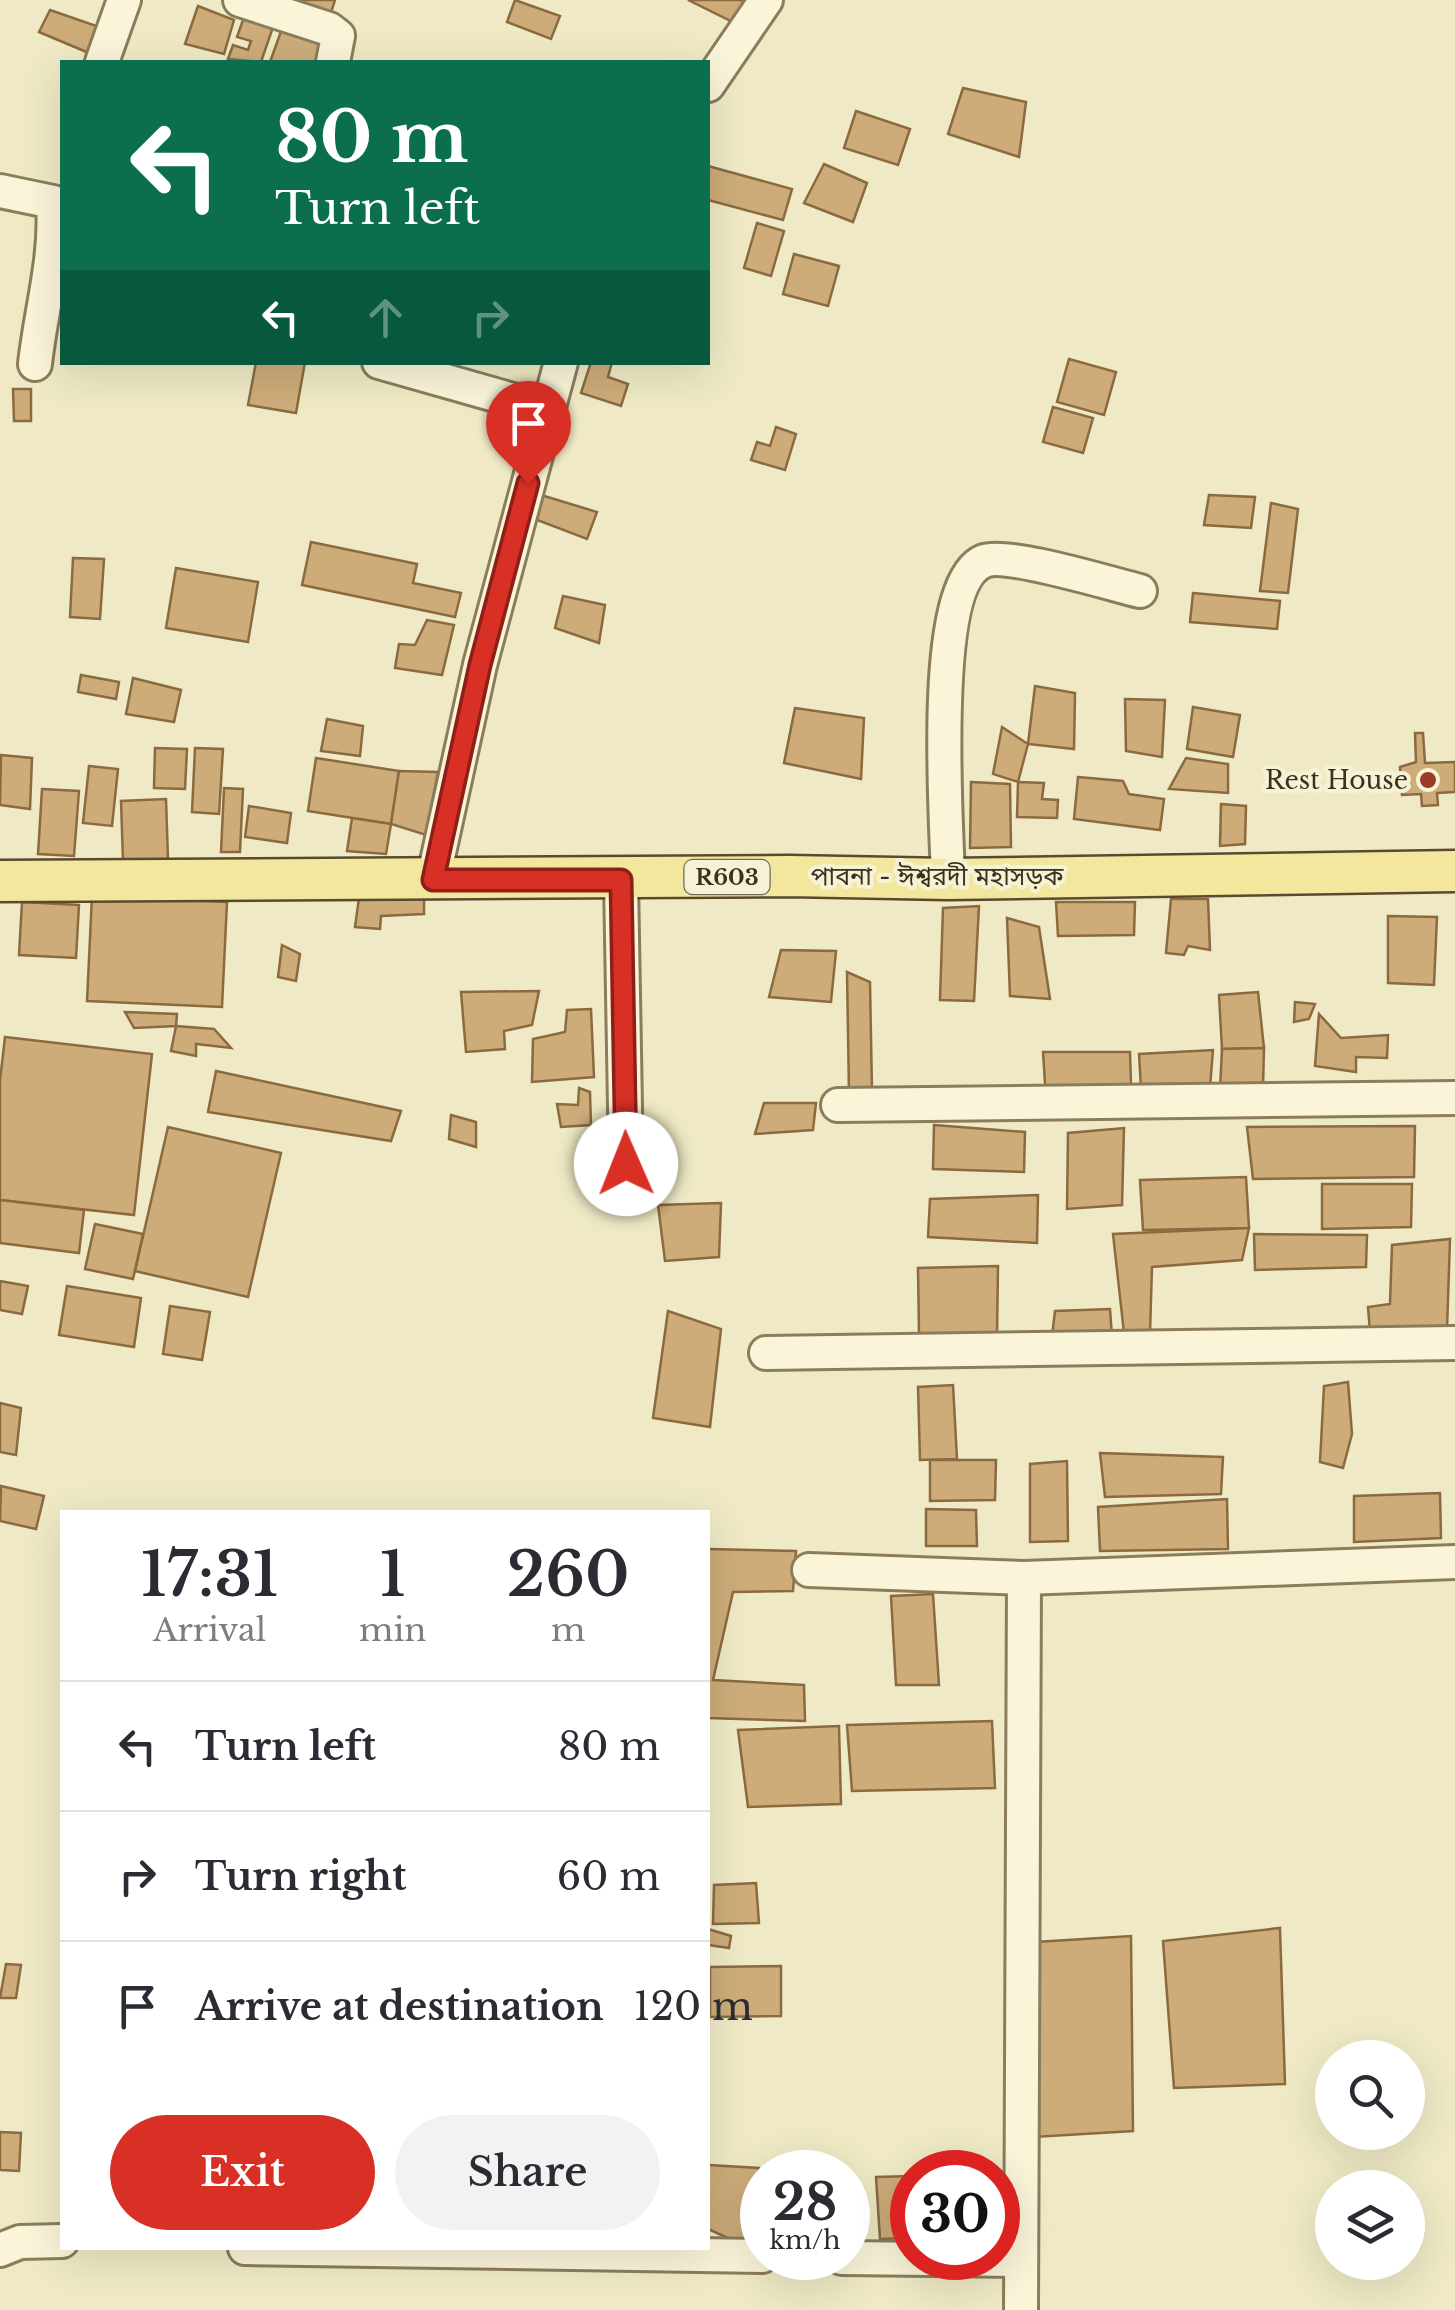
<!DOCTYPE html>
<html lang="en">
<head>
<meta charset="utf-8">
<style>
	:root { --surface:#fff; --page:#f2f2f3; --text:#2b2b33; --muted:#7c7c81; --line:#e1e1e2; --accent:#d93025 }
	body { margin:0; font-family:"Libre Baskerville","Noto Sans Bengali",serif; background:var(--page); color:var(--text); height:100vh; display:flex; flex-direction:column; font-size:38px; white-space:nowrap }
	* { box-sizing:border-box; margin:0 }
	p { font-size:32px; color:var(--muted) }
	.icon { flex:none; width:55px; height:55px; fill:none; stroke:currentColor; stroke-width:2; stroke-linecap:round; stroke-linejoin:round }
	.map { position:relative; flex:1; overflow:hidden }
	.sheet { position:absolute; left:60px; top:1510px; width:650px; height:740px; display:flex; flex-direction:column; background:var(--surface); border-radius:0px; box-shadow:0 10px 40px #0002 }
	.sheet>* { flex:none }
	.top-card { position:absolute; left:60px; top:60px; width:650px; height:305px; border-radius:0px; box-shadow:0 10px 40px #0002; background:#0b6e4f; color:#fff; overflow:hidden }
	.tools { position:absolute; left:1315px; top:2040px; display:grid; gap:20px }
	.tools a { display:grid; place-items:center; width:110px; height:110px; border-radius:50%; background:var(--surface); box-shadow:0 10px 40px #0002; font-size:50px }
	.speed { position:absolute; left:740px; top:2150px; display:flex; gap:20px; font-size:50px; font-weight:700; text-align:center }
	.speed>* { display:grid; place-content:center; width:130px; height:130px; border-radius:50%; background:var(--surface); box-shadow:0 10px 40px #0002; line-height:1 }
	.speed small { font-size:25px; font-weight:400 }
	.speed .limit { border:15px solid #d22; background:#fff; color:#111 }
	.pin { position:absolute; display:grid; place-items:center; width:85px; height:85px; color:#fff; margin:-102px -42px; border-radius:50% 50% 50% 0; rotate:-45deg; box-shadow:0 0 10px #0007 }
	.pin .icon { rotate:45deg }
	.me { position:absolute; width:110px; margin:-55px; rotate:359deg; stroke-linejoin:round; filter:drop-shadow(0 0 8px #0008) }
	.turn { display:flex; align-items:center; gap:35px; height:210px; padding:0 50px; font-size:45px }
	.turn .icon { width:130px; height:130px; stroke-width:2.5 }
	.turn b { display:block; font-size:70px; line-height:85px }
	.lanes { display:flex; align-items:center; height:95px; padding:0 50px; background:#0003; justify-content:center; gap:50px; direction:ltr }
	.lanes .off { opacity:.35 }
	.eta { display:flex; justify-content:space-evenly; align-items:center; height:170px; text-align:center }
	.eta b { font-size:60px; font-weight:600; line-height:70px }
	.primary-button { display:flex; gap:20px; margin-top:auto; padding:20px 50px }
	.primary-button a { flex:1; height:115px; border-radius:60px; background:var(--accent); color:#fff; font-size:40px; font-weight:600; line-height:115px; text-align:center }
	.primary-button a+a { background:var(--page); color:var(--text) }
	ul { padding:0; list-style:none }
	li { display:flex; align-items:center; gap:30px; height:130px; padding:0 50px; border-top:2px solid var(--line) }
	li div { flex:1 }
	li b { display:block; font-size:38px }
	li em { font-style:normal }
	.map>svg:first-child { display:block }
	.building { fill:#ceac7a; stroke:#8b6a40; stroke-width:2.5 }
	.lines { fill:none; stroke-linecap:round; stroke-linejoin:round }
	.minor-casing { stroke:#8b7d5b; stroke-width:38 }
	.major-casing { stroke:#594a2f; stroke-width:45 }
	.minor { stroke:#faf5d9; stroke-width:32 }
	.major { stroke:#f3e79d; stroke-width:40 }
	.route-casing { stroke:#8d1f18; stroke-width:25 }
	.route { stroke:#d93025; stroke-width:18 }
	.poi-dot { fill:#9b3c29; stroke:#f6f2d5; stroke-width:4 }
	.labels { text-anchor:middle; stroke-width:8; stroke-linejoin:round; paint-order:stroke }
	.shield { fill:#f6f2d5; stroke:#736b56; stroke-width:2.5 }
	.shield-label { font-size:22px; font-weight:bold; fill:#3b311f }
	.poi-label { font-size:25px; fill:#3b311f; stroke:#f6f2d5; text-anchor:end }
	.street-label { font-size:25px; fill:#3b311f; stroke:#f6f2d5 }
</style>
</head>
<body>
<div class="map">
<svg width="1455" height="2310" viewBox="0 0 1455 2310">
	<rect width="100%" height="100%" fill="#efeac5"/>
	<g class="building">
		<path d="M 282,0 L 335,0 L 330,16 Z"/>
		<path d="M 515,0 L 560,16 L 551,39 L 507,22 Z"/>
		<path d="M 688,0 L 740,0 L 755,8 L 745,28 Z"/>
		<path d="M 198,6 L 234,20 L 224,54 L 185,44 Z"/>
		<path d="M 50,10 L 105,29 L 96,56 L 39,32 Z"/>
		<path d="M 244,17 L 273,27 L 261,62 L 228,59 L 233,45 L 248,50 L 251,41 L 237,37 Z"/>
		<path d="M 284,23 L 328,38 L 320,62 L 270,62 Z"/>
		<path d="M 963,88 L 1026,102 L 1019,157 L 948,134 Z"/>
		<path d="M 856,111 L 910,129 L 898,165 L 844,148 Z"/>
		<path d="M 824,164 L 867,183 L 853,222 L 804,203 Z"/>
		<path d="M 708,166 L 792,189 L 783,220 L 708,200 Z"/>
		<path d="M 757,223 L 784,231 L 771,276 L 744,268 Z"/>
		<path d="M 794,254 L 839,266 L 828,306 L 783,294 Z"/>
		<path d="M 1069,359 L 1116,372 L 1104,415 L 1057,402 Z"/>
		<path d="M 256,362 L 305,362 L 296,413 L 248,405 Z"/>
		<path d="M 591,362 L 612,362 L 608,377 L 628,384 L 621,406 L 581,393 Z"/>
		<path d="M 13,389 L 31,389 L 31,421 L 14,421 Z"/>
		<path d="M 1053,407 L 1093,418 L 1083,453 L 1043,442 Z"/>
		<path d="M 776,427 L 796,434 L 785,470 L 751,460 L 757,442 L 770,446 Z"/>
		<path d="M 541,495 L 597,512 L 587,539 L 532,518 Z"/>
		<path d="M 1209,495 L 1255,497 L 1251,528 L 1204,525 Z"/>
		<path d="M 1271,503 L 1298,509 L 1288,593 L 1260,591 Z"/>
		<path d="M 311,542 L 417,564 L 413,583 L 461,593 L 455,617 L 302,585 Z"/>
		<path d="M 73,558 L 104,559 L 100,619 L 70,617 Z"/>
		<path d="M 176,568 L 258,582 L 248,642 L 166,628 Z"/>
		<path d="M 1193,593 L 1280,601 L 1277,629 L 1190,622 Z"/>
		<path d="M 563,596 L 605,605 L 599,643 L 555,628 Z"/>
		<path d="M 427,620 L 454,625 L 442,675 L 395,668 L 399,644 L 415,645 Z"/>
		<path d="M 81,675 L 119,682 L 116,699 L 78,692 Z"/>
		<path d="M 133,678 L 181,690 L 174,722 L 126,714 Z"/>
		<path d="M 1035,686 L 1075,693 L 1074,749 L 1028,744 Z"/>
		<path d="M 1125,699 L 1165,700 L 1162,757 L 1126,751 Z"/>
		<path d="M 1193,707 L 1240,715 L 1233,757 L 1187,749 Z"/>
		<path d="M 795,708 L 864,718 L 861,779 L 784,763 Z"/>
		<path d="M 327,719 L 363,726 L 360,756 L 321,751 Z"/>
		<path d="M 1002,727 L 1028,744 L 1018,782 L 993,774 Z"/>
		<path d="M 1415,733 L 1423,733 L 1425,763 L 1455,762 L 1455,792 L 1437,793 L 1438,805 L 1422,806 L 1421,794 L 1402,795 L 1400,767 L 1416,762 Z"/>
		<path d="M 155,748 L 187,749 L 185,789 L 154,788 Z"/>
		<path d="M 195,748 L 223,749 L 219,814 L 192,812 Z"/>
		<path d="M 1,755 L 32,758 L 30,809 L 0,805 Z"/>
		<path d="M 316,758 L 399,771 L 391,824 L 308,811 Z"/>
		<path d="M 1186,758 L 1228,764 L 1228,793 L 1169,789 Z"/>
		<path d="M 89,766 L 118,769 L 112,826 L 83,823 Z"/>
		<path d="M 399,771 L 438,772 L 426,835 L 391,824 Z"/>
		<path d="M 1078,777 L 1123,781 L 1129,794 L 1164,799 L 1160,830 L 1074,819 Z"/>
		<path d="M 971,782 L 1010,784 L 1011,847 L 970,848 Z"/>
		<path d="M 1018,782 L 1044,783 L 1042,799 L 1058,800 L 1057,818 L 1017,817 Z"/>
		<path d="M 224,788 L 243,789 L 240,852 L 221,852 Z"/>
		<path d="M 42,789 L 79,791 L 74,856 L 38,854 Z"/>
		<path d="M 166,799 L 168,859 L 123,861 L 121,801 Z"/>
		<path d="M 1221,804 L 1246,806 L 1245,844 L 1220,846 Z"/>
		<path d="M 249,806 L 291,813 L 287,843 L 245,837 Z"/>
		<path d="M 352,818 L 391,824 L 386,854 L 347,851 Z"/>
		<path d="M 424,895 L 424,914 L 381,916 L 380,929 L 355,927 L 359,898 Z"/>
		<path d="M 92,896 L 227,902 L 222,1007 L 87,1001 Z"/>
		<path d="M 1171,899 L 1208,899 L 1210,950 L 1188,946 L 1184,955 L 1166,953 Z"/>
		<path d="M 22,902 L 79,905 L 76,958 L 19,955 Z"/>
		<path d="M 1056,902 L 1135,902 L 1134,935 L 1058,936 Z"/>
		<path d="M 979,906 L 974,1001 L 940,1000 L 943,908 Z"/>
		<path d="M 1388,916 L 1437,917 L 1434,985 L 1388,983 Z"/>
		<path d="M 1007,918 L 1039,927 L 1050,999 L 1010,996 Z"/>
		<path d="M 282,945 L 300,954 L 296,981 L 278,977 Z"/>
		<path d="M 781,950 L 836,951 L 831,1002 L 769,997 Z"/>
		<path d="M 847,972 L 870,982 L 872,1091 L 849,1094 Z"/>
		<path d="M 539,991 L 532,1025 L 504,1031 L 505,1049 L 466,1052 L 461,992 Z"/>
		<path d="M 1258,992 L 1264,1048 L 1222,1049 L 1219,995 Z"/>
		<path d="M 1295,1002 L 1315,1004 L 1309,1019 L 1294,1022 Z"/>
		<path d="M 591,1009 L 594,1077 L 532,1082 L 533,1039 L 565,1032 L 567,1010 Z"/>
		<path d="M 125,1012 L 177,1014 L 176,1026 L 134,1028 Z"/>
		<path d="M 1319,1014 L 1341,1038 L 1388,1035 L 1387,1058 L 1356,1057 L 1356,1072 L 1315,1066 Z"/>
		<path d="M 176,1026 L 214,1029 L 231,1048 L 196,1044 L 196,1056 L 171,1051 Z"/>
		<path d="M 5,1037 L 152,1054 L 134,1215 L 0,1200 L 0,1080 Z"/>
		<path d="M 1264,1048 L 1263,1088 L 1220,1090 L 1222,1049 Z"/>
		<path d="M 1213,1050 L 1210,1087 L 1141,1088 L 1139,1054 Z"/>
		<path d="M 1043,1052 L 1130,1052 L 1131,1084 L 1046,1099 Z"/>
		<path d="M 216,1071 L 401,1111 L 391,1141 L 208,1112 Z"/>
		<path d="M 579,1088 L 590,1092 L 591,1125 L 561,1127 L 557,1104 L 578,1105 Z"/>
		<path d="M 764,1103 L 816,1103 L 813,1130 L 755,1134 Z"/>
		<path d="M 451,1115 L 476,1122 L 476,1147 L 449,1139 Z"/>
		<path d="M 934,1125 L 1025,1132 L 1024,1172 L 933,1169 Z"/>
		<path d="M 1415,1126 L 1414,1177 L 1253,1179 L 1247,1127 Z"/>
		<path d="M 168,1127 L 281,1153 L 248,1297 L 135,1271 Z"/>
		<path d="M 1124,1128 L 1122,1205 L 1067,1209 L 1068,1133 Z"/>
		<path d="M 1246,1177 L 1249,1228 L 1143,1230 L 1140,1180 Z"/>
		<path d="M 1322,1184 L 1412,1184 L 1411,1227 L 1322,1229 Z"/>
		<path d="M 1038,1195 L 1037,1243 L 928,1237 L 930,1199 Z"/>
		<path d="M 0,1200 L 84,1210 L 79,1253 L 0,1243 Z"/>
		<path d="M 721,1203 L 719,1257 L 665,1261 L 658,1205 Z"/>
		<path d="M 95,1224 L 143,1234 L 133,1279 L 85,1269 Z"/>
		<path d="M 1249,1228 L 1242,1260 L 1152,1267 L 1150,1333 L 1124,1333 L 1113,1234 Z"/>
		<path d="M 1254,1234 L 1367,1235 L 1366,1267 L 1255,1270 Z"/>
		<path d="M 1450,1239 L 1447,1330 L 1370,1332 L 1368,1307 L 1390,1304 L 1392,1245 Z"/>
		<path d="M 998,1266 L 997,1336 L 919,1333 L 918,1268 Z"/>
		<path d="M 0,1281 L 28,1286 L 22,1314 L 0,1310 Z"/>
		<path d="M 67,1286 L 141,1298 L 134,1347 L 59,1335 Z"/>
		<path d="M 170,1306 L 210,1312 L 202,1360 L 163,1354 Z"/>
		<path d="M 1110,1309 L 1112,1337 L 1052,1336 L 1055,1311 Z"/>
		<path d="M 668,1311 L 721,1329 L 710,1427 L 653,1418 Z"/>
		<path d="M 1348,1382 L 1352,1434 L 1343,1468 L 1320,1462 L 1324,1386 Z"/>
		<path d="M 953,1385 L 957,1459 L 920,1460 L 918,1387 Z"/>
		<path d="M 0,1403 L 21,1408 L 16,1455 L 0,1452 Z"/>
		<path d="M 1100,1453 L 1223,1457 L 1221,1494 L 1105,1497 Z"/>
		<path d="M 930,1460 L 996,1460 L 995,1500 L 930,1501 Z"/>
		<path d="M 1067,1461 L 1068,1541 L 1030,1542 L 1030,1464 Z"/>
		<path d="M 1,1486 L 44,1496 L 36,1529 L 0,1521 Z"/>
		<path d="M 1440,1493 L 1441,1538 L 1354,1542 L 1354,1496 Z"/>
		<path d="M 1227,1499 L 1228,1549 L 1100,1551 L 1098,1507 Z"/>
		<path d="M 926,1509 L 976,1510 L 977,1546 L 926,1546 Z"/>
		<path d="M 708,1549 L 796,1551 L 793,1591 L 733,1592 L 713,1680 L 804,1685 L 805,1721 L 708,1718 Z"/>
		<path d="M 933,1594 L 939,1685 L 896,1685 L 891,1596 Z"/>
		<path d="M 992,1721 L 995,1788 L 852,1791 L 847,1725 Z"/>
		<path d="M 839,1726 L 841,1804 L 748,1807 L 738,1730 Z"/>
		<path d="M 756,1883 L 759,1923 L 713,1924 L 714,1885 Z"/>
		<path d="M 1280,1928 L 1285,2084 L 1174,2088 L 1163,1941 Z"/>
		<path d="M 708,1929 L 731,1936 L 729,1948 L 708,1945 Z"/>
		<path d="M 1131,1936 L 1133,2131 L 1034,2137 L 1036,1942 Z"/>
		<path d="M 6,1964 L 21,1965 L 16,1998 L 0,1998 Z"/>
		<path d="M 781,1966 L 781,2016 L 710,2017 L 710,1967 Z"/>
		<path d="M 0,2132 L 21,2133 L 19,2171 L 0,2170 Z"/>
		<path d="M 708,2165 L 759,2168 L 758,2252 L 708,2229 Z"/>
		<path d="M 912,2176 L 912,2238 L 880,2239 L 876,2177 Z"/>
	</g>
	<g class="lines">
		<g class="minor-casing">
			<g id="minor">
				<path d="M 240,0 L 329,29 L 338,36 L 333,62"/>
				<path d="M 102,62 L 124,0"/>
				<path d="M 708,85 L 766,0"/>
				<path d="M 0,191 L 53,202 C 57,258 41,309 35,364"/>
				<path d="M 379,362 L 548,410"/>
				<path d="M 948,879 C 947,824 928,584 984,561 C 1007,552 1111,584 1140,591"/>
				<path d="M 433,880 L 480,665 L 561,362"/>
				<path d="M 621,880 L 626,1164"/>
				<path d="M 838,1105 L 1455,1098"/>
				<path d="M 766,1353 L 1455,1343"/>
				<path d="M 809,1570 L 1024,1578 L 1455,1562"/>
				<path d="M 245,2248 L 762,2256"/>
				<path d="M 0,2250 L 20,2242 L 62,2241"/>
				<path d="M 842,2258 L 1020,2260"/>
				<path d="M 1021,2310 L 1024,1578"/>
			</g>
		</g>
		<g class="major-casing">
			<path id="major" d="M 0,881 L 789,876 L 948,879 L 1455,871"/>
		</g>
		<use href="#minor" class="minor"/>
		<use href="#major" class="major"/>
	</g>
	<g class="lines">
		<g class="route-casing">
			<path id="route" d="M 528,483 L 480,665 L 433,880 L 621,880 L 626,1164"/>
		</g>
		<use href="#route" class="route"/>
	</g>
	<circle class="poi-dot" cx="1428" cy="780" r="10"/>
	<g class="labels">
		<rect class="shield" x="684.5" y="860" width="85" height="34" rx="8"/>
		<g class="shield-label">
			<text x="727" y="885">R603</text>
		</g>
		<g class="poi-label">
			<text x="1408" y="789">Rest House</text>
		</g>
		<g class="street-label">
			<text x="937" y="885">পাবনা - ঈশ্বরদী মহাসড়ক</text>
		</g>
	</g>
</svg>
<div class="tools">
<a><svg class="icon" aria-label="search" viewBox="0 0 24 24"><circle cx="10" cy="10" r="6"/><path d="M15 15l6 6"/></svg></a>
<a><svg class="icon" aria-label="layers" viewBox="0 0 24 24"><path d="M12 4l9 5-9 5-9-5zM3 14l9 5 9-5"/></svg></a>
</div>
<div class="speed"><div>28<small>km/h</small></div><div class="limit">30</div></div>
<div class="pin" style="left:528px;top:483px;background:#d93025"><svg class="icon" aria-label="arrive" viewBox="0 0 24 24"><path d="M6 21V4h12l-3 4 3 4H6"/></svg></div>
<svg class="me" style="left:626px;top:1164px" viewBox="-20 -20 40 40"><circle r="19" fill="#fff"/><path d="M0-13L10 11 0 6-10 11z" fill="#d93025"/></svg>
<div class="top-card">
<div class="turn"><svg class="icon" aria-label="left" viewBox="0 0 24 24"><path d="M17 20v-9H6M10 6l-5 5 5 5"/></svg><div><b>80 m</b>Turn left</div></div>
<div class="lanes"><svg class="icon" aria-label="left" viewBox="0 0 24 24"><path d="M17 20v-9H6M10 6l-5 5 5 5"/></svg><svg class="icon off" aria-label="ahead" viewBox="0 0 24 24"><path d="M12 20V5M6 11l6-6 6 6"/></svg><svg class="icon off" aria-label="right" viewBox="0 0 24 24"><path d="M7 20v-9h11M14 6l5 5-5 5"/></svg></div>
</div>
<section class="sheet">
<div class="eta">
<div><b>17:31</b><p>Arrival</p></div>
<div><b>1</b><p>min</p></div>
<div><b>260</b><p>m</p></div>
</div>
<ul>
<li><svg class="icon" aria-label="left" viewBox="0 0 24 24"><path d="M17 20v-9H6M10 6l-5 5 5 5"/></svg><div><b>Turn left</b></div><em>80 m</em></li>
<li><svg class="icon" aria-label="right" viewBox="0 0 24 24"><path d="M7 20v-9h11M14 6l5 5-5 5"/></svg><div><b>Turn right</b></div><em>60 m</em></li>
<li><svg class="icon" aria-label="arrive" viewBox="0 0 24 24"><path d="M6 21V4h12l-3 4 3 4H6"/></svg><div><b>Arrive at destination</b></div><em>120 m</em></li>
</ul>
<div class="primary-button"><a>Exit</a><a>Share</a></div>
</section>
</div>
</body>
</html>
